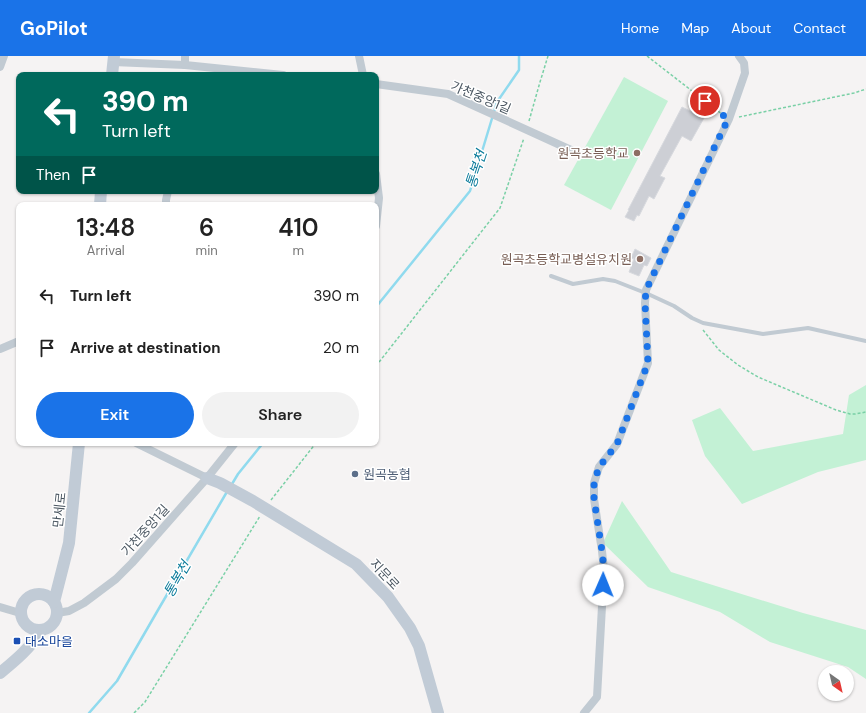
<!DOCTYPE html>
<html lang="en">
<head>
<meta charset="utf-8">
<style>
	:root { --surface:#fff; --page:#f2f2f2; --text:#222; --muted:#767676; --accent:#1a73e8 }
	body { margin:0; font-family:"DM Sans","Noto Sans KR",sans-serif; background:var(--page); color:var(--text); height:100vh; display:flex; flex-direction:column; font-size:15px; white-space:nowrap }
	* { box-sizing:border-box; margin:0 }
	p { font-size:13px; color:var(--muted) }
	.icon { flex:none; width:22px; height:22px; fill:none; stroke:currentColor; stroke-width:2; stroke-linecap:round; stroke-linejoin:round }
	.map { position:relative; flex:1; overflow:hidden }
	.panel { position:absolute; left:16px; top:146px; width:363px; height:244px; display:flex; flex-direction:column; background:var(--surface); border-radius:8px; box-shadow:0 1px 3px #0004 }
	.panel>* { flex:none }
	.hud { position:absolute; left:16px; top:16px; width:363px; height:122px; border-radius:8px; box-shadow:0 1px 3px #0004; background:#00695c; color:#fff; overflow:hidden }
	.needle { width:26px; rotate:146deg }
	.controls { position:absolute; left:818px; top:609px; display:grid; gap:8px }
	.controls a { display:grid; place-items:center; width:36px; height:36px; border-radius:50%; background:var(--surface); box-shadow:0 1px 3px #0004; font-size:20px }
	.pin { position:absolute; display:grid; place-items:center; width:34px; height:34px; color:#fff; margin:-17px; border:2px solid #fff; border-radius:50%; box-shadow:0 1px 4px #0007 }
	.me { position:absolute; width:44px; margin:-22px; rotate:1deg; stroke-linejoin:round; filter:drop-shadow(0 0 3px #0008) }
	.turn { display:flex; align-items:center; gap:14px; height:84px; padding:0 20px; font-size:18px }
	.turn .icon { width:52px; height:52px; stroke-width:2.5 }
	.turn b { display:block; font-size:28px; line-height:34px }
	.then { display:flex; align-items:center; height:38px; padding:0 20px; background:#0003; gap:8px; font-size:15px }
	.eta { display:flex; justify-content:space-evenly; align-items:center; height:68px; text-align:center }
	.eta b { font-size:24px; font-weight:600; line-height:28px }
	.button { display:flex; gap:8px; margin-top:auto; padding:8px 20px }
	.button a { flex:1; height:46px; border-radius:24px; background:var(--accent); color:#fff; font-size:16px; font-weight:600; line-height:46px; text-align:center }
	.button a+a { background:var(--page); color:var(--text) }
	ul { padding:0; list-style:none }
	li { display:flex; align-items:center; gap:12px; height:52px; padding:0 20px }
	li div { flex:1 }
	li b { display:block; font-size:15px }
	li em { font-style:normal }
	header { display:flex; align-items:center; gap:24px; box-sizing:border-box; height:56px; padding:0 20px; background:var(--accent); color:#fff }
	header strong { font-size:19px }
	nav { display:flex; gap:22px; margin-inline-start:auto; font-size:14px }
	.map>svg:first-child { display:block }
	.green { fill:#c3f1d5 }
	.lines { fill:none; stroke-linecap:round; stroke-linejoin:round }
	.stream { stroke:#90daee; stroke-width:2.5 }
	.building { fill:#cdcfd5; stroke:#d7d9de }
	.path { stroke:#7ad0a6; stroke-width:1.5; stroke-dasharray:3 2; stroke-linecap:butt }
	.lane { stroke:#c1cad2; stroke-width:4 }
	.street { stroke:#c1cad2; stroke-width:8 }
	.secondary { stroke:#c1cbd6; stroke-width:12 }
	.route { stroke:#1a73e8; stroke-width:7; stroke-dasharray:0 12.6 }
	.education-dot { fill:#8d6e63; stroke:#fff; stroke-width:1.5 }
	.service-dot { fill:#5c6f8a; stroke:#fff; stroke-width:1.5 }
	.transit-dot { fill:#1a4fb4; stroke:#fff; stroke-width:1.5 }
	.labels { text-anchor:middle; stroke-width:3; stroke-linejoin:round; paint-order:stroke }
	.street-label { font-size:13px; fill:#4a5661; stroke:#fff }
	.education-label { font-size:13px; fill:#785e54; stroke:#fff; text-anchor:end }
	.service-label { font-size:13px; fill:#4e5e75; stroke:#fff; text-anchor:start }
	.transit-label { font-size:13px; fill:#164399; stroke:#fff; text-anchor:start }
	.water-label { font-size:14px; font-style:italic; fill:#0c7c9b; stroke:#fff }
</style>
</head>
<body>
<header>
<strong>GoPilot</strong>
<nav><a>Home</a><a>Map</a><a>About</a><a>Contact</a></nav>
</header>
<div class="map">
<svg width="866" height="657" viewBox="0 0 866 657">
	<rect width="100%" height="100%" fill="#f5f3f3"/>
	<g class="green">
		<path d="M 624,21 L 668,45 L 611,154 L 564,129 Z"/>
		<path d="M 866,329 L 866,404 L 818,416 L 742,448 L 705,400 L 692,364 L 720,352 L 753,395 L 843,378 L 849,339 Z"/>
		<path d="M 622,445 L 671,516 L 803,557 L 866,574 L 866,623 L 848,611 L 770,586 L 720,556 L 648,531 L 603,487 Z"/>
	</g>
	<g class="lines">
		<g class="stream">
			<path d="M 376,251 L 470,135 L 497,46 L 519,14 L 519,0"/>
			<path d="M 232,428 L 238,418 L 263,387"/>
			<path d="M 89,657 L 117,625 L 158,554 L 228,434"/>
		</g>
	</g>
	<g class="building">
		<path d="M 682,51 L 704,62 L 691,85 L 682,80 L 660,120 L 665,122 L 654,143 L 649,140 L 639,160 L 637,159 L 634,165 L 625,161 L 629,154 L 628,154 Z"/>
		<path d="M 635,193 L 651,202 L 647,210 L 644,209 L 639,220 L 629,216 L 634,203 L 631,202 Z"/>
	</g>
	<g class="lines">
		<g class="path">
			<path d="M 647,0 L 723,59"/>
			<path d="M 739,61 L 854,37 L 866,33"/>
			<path d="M 529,65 L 540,26 L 548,0"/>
			<path d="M 703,274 L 719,294 L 738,309 L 758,321 L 836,354 L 850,358 L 855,358 L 866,356"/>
			<path d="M 376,310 L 500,152 L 524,82"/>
			<path d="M 271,444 L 316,387"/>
			<path d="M 134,657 L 145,646 L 260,460"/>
		</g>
		<path class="lane" d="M 551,220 L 573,228 L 603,223 L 615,225 L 648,238 L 674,250 L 692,262 L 703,267 L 763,278 L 808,272 L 866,285"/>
		<g class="street">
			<path d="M 359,0 L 363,19"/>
			<path d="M 113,6 L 185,9 L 283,19"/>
			<path d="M 185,9 L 185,0"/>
			<path d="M 0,11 L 4,0"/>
			<path d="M 376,28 L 448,38 L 571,94"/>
			<path d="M 376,118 L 379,142 L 376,170"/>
			<path d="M 166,149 L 166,144 L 168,135"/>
			<path d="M 0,293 L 19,285"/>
			<path d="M 136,387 L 207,422"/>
			<path d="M 0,551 L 20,557"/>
			<path d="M 57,557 L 69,555 L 84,547 L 116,523 L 132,507 L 207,422 L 235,387"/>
			<path d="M 584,657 L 597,641 L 604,514 L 602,495 L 594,443 L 594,427 L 599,411 L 617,388 L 648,307 L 645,247 L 646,234 L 729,63 L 745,17 L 744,7 L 739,0"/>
		</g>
		<g class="secondary">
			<path d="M 112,19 L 114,0"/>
			<path d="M 100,149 L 101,135"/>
			<path d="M 207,422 L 220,427 L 253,445 L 356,508 L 388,541 L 410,572 L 419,590 L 438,657"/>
			<circle cx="39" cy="556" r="18"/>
			<path d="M 54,546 L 69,487 L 79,387"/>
			<path d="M 0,617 C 16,604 30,592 41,575"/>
		</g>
	</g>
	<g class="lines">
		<path class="route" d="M 603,529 L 604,514 L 602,495 L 594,443 L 594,427 L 599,411 L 617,388 L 648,307 L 645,247 L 646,234 L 728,63 L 705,45"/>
	</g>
	<g class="education-dot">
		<circle cx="637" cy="97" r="4"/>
		<circle cx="640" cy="203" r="4"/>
	</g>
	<circle class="service-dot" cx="355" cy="418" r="4"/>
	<rect class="transit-dot" x="13" y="581" width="8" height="8" rx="2"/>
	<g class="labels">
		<g class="street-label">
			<text transform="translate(481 41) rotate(23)" y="5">가천중앙1길</text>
			<text transform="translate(59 454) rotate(-84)" y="5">만세로</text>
			<text transform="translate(145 474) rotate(-48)" y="5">가천중앙1길</text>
			<text transform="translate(385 518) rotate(47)" y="5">지문로</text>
		</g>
		<g class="education-label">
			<text x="629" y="102">원곡초등학교</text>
			<text x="632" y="208">원곡초등학교병설유치원</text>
		</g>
		<g class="service-label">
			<text x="363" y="423">원곡농협</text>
		</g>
		<g class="transit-label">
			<text x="25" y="590">대소마을</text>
		</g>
		<g class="water-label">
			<text transform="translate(476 113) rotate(-72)" y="5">통복천</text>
			<text transform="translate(177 523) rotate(-60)" y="5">통복천</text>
		</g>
	</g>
</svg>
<div class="controls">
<a><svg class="needle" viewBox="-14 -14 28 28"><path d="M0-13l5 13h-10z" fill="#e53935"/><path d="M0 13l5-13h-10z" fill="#767676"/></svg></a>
</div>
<div class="pin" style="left:705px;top:45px;background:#d93025"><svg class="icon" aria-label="arrive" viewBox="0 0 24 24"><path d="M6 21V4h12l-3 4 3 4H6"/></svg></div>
<svg class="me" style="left:603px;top:529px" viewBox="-20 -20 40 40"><circle r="19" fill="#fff"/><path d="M0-13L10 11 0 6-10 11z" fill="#1a73e8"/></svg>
<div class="hud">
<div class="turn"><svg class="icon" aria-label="left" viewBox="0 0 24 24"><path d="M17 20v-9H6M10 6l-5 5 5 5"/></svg><div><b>390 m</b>Turn left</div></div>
<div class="then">Then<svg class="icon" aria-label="arrive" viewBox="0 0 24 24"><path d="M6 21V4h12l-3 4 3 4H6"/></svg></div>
</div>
<section class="panel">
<div class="eta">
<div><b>13:48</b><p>Arrival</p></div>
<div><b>6</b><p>min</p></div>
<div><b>410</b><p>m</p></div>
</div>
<ul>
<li><svg class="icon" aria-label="left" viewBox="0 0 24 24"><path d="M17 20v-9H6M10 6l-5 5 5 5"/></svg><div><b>Turn left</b></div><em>390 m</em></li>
<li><svg class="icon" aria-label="arrive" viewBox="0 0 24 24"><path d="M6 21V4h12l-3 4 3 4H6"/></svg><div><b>Arrive at destination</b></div><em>20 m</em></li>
</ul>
<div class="button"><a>Exit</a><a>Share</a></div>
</section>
</div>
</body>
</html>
